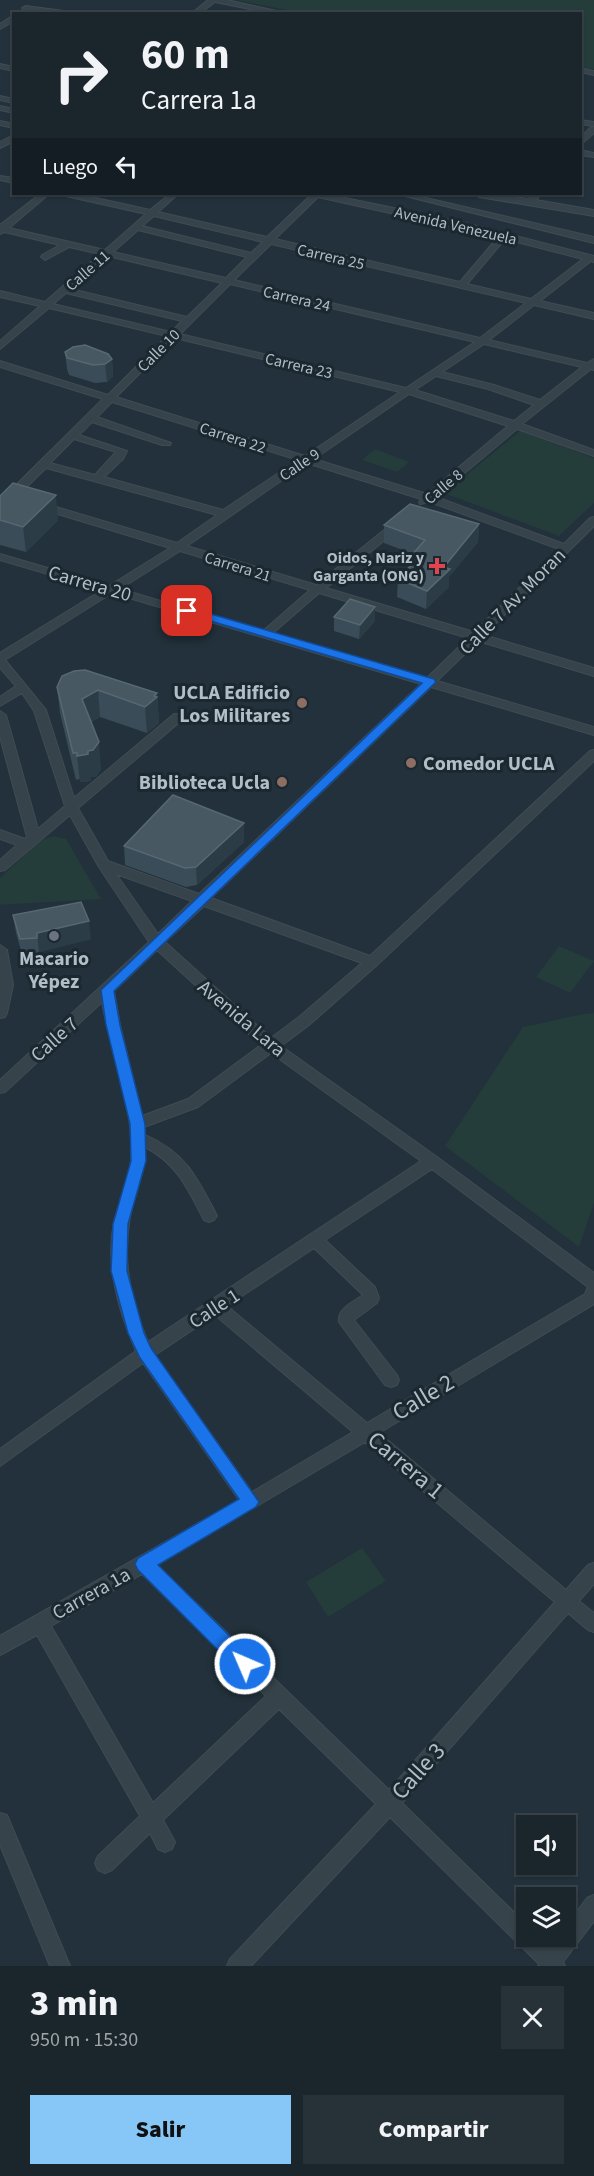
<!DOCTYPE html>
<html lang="es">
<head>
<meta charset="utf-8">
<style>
	:root { --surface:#1a252c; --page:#273138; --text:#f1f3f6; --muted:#9fa5a9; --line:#384248; --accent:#86c7f7 }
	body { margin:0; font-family:"Source Sans 3",sans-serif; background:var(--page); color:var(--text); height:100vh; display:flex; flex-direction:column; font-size:22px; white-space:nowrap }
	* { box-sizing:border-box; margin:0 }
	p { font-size:20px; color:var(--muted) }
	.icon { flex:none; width:33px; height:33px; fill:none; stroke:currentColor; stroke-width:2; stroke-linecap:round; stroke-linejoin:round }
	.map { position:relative; height:1966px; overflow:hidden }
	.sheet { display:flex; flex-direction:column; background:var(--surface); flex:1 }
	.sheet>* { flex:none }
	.top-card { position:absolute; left:12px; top:12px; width:570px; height:183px; border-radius:0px; box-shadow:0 2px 4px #0004,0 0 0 2px var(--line); background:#1a252c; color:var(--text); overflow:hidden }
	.fabs { position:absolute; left:516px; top:1815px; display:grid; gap:12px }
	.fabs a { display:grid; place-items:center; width:60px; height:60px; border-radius:0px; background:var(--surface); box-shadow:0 2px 4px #0004,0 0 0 2px var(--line); font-size:30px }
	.pin { position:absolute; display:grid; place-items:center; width:51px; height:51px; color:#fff; margin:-26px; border-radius:12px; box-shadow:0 3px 9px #0006 }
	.me { position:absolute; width:66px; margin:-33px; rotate:315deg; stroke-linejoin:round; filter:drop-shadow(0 0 4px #0008) }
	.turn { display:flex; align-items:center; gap:21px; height:126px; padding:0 30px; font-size:27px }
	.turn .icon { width:78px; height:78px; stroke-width:2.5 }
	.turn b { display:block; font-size:42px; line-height:51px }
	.then { display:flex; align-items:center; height:57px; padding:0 30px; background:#0003; gap:12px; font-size:22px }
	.round { display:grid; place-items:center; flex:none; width:63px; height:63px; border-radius:0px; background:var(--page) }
	.summary { display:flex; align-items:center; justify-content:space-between; height:102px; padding:0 30px }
	h1 { font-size:36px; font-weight:800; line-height:45px }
	.action { display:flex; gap:12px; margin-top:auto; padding:12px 30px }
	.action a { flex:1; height:69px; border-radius:0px; background:var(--accent); color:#111; font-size:24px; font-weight:800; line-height:69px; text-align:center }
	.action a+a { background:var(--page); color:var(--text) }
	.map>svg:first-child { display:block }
	.green { fill:#243c3a }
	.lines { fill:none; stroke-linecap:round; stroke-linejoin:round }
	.minor-casing { stroke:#3f4c54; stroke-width:2 }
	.minor { fill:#36434b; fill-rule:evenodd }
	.wall { fill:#3a4c57 }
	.shaded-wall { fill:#2b3c47 }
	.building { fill:#475863; stroke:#576873; stroke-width:1.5 }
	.route { fill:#1a73e8; stroke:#114b97; stroke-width:1.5 }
	.health-dot { fill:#e0444e; stroke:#1b2830; stroke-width:2 }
	.education-dot { fill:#8d6e63; stroke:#1b2830; stroke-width:2 }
	.worship-dot { fill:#6b7280; stroke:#1b2830; stroke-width:2 }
	.labels { text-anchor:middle; stroke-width:6; stroke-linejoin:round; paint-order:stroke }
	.far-street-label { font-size:16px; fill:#b1bec7; stroke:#1b2830 }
	.far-poi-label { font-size:16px; font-weight:bold; fill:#b1bec7; stroke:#1b2830; text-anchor:end }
	.street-label { font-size:20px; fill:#b1bec7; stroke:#1b2830 }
	.poi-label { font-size:20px; font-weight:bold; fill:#b1bec7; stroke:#1b2830; text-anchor:end }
	.near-street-label { font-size:24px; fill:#b1bec7; stroke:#1b2830 }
</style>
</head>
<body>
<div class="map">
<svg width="594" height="1966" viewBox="0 0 594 1966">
	<rect width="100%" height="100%" fill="#22313b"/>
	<g class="green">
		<path d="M 236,0 L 594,0 L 594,69 L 581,67 L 580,14 L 306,14 Z"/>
		<path d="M 520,431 L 594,458 L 594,503 L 559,536 L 444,493 Z"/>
		<path d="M 375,449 L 409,462 L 397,472 L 362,460 Z"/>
		<path d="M 53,836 L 66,839 L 101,899 L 0,905 L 0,878 L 40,841 Z"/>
		<path d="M 559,946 L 594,961 L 570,993 L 536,977 Z"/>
		<path d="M 594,1013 L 594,1203 L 579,1247 L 445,1146 L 523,1027 C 547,1023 570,1015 594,1013 Z"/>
		<path d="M 362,1548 L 386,1581 L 328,1617 L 306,1582 Z"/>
	</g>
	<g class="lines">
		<g class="minor-casing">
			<g id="minor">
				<path d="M 208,0 L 227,0 L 290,14 L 274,14 L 215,2 L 199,14 L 191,14 Z"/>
				<path d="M 26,6 L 71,12 L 74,14 L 51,14 L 23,10 L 22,8 Z"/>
				<path d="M 14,15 L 14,21 L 0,29 L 0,24 Z"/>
				<path d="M 0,64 L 14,67 L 14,71 L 0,68 Z"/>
				<path d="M 580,68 L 594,71 L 594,75 L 580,72 Z"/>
				<path d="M 0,96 L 14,99 L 14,103 L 0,100 Z"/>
				<path d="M 0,106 L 14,109 L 14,113 L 0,110 Z"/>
				<path d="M 580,120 L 594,122 L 594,126 L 580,124 Z"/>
				<path d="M 0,121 L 14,124 L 14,128 L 0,125 Z"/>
				<path d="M 591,127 L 594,127 L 594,133 L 580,145 L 580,138 Z"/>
				<path d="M 14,135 L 14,141 L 0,148 L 0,142 Z"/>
				<path d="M 580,150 L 594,153 L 594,157 L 580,155 Z"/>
				<path d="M 0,176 L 14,178 L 14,183 L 0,180 Z"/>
				<path d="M 40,194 L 49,194 L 9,228 L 105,250 L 146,214 L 66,196 L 65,194 L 78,194 L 150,210 L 170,194 L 178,194 L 158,212 L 267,237 L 312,194 L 326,194 L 461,222 L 594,256 L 594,262 L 591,261 L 540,301 L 594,313 L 594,319 L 534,305 L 489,340 L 587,363 L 594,359 L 594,370 L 591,369 L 522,424 L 594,450 L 594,456 L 517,429 L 436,497 L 564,544 L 590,518 L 594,517 L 594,526 L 484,635 L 594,668 L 594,676 L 478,641 L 437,681 L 594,727 L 594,735 L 431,687 L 211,898 L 370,956 L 590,751 L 594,750 L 594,761 L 377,965 L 309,1025 L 281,1046 L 437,1157 L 594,1273 L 594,1304 L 379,1433 L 566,1590 L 588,1565 L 594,1563 L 594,1584 L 579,1601 L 594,1613 L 594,1632 L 588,1630 L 568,1613 L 402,1803 L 526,1924 L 526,1936 L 539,1936 L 550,1947 L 558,1936 L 566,1936 L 566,1927 L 587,1898 L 594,1895 L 594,1921 L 563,1962 L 565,1966 L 538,1966 L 539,1964 L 390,1817 L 251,1966 L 227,1966 L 230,1959 L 376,1804 L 279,1709 L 163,1820 L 175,1842 L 172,1849 L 165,1852 L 158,1849 L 150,1833 L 112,1870 L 105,1873 L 98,1870 L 95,1863 L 98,1856 L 140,1816 L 37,1635 L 0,1655 L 0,1636 L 239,1500 L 143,1363 L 0,1466 L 0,1449 L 136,1351 C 119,1312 105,1264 114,1222 C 119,1201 129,1180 131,1160 C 135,1109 111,1053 102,1002 L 5,1092 L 0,1093 L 0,1080 L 149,942 L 99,867 L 70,815 L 5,870 L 0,871 L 0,860 L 17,845 L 0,839 L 0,830 L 25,839 L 27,837 L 0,737 L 0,711 L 6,715 L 38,829 L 65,806 L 34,711 L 22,693 L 0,706 L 0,697 L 16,686 L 0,668 L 0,653 L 102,590 L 0,560 L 0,554 L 109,586 L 170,548 L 38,508 L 38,504 L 46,504 L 177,543 L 217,515 L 46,468 L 4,509 L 0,510 L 0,501 L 103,399 L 0,367 L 0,361 L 108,395 L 167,336 L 49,308 L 0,349 L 0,341 L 40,306 L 0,297 L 0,291 L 45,302 L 100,254 L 69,247 L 45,260 L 41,257 L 42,255 L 60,245 L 4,232 L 0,234 L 0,225 ZM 318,197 L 498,237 L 460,282 L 275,239 ZM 154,216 L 263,242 L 251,253 L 142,226 ZM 138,230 L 247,257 L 226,278 L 113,252 ZM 505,239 L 583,259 L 531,299 L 467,284 ZM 271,244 L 526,303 L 480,338 L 234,280 ZM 108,256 L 222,283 L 187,317 L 71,289 ZM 230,284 L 475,342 L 406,388 L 180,334 ZM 66,293 L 182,321 L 171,332 L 53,304 ZM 175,338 L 400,392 L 305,456 L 116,397 ZM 484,344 L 582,367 L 540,400 L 494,385 L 442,372 ZM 436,376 L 488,389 L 534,405 L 514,421 L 415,390 ZM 409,394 L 508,426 L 427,494 L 314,459 ZM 112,402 L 298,460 L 223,510 L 104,477 L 123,459 L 127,451 L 79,435 L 92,422 L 162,445 L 170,445 L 171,443 L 97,417 ZM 74,439 L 116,452 L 95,475 L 50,463 ZM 307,463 L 421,499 L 419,502 L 420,504 L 430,502 L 559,549 L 474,632 L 326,588 L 402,526 L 402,522 L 394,522 L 316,585 L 187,546 ZM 180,551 L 310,590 L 263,631 L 120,589 ZM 112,593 L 421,684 L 199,894 L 108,861 L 78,808 L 182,720 L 184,717 L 182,714 L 174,714 L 74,798 L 46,710 L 5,660 ZM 319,593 L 468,638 L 427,678 L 273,633 ZM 116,874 L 192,901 L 158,934 ZM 204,906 L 362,963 L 299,1017 L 271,1038 L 165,942 ZM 157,950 L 261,1045 L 188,1099 L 142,1116 L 120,1025 L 114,991 ZM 271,1053 L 421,1161 L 148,1342 C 132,1306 123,1264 129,1224 C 132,1198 146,1174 145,1147 C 177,1163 189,1191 204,1220 L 209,1222 L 214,1220 L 217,1216 C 197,1177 186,1153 145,1135 L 144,1127 L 198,1107 ZM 432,1169 L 588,1287 L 585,1294 L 367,1423 L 227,1306 L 314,1248 L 363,1295 C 354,1302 337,1308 339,1322 L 385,1385 L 391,1387 L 397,1385 L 399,1380 L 397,1375 L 354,1320 L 377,1303 L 379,1298 L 375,1287 L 325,1240 ZM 215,1315 L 353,1432 L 252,1492 L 155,1355 ZM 365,1442 L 555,1602 L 389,1790 L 157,1565 ZM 142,1574 L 266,1696 L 153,1803 L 51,1626 Z"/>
				<path d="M 397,194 L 409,194 L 594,237 L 594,243 Z"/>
				<path d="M 475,194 L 492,194 L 529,199 L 533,194 L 541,194 L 536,200 L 594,210 L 594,216 L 479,197 Z"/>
				<path d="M 0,945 L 7,950 L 13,985 L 7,1013 L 5,1017 L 0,1018 Z"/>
				<path d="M 0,1813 L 7,1815 L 70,1966 L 50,1966 L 0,1845 Z"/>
			</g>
		</g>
		<use href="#minor" class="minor"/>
	</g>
	<g class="wall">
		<path d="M 65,352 L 112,359 L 113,376 L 107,382 L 95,383 L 69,375 L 67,369 Z"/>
		<path d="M 0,496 L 58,520 L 26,552 L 0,545 Z"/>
		<path d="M 479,524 L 478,542 L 449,577 L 449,587 L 426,609 L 397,597 L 398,579 L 410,567 L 411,556 L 413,554 L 384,543 L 384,525 Z"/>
		<path d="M 334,617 L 375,621 L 359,639 L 334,631 Z"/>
		<path d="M 57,687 L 157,693 L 159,723 L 147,733 L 100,717 L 91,722 L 101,769 L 96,777 L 91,777 L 91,781 L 80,782 L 80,779 L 76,780 L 60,713 Z"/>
		<path d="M 244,842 L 197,885 L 186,887 L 125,865 L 124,846 Z"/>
		<path d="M 13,915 L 91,939 L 39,952 L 40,956 L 23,958 L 16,933 Z"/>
	</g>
	<g class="shaded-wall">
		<path d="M 112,359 L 113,376 L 107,382 L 105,364 Z"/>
		<path d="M 56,495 L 58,520 L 26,552 L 23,527 Z"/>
		<path d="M 479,524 L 478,542 L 449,577 L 449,587 L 426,609 L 427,591 L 444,567 Z"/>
		<path d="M 375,607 L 375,621 L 359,639 L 360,625 Z"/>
		<path d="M 98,690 L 100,717 L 84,725 L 82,699 Z"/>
		<path d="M 157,693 L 159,723 L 147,733 L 145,707 Z"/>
		<path d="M 99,742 L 101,769 L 96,777 L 91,777 L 91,781 L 80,782 L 77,756 L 88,751 Z"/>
		<path d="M 244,823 L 244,842 L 197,885 L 196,867 Z"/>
		<path d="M 89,921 L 91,939 L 39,952 L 37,933 Z"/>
	</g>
	<g class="building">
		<path d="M 85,345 L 108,354 L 112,359 L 105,364 L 93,365 L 67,358 L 65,352 L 73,347 Z"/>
		<path d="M 13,483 L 56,495 L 23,527 L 0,520 L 0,496 Z"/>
		<path d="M 410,504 L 479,524 L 444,567 L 450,569 L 427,591 L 398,579 L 418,558 L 411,556 L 425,540 L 384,525 Z"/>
		<path d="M 350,599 L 375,607 L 360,625 L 334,617 Z"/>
		<path d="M 85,670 L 157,693 L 154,696 L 157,697 L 145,707 L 98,690 L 82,699 L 99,742 L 93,750 L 88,751 L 88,754 L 77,756 L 77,753 L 73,753 L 57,687 L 62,676 L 74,671 Z"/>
		<path d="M 173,795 L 244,823 L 196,867 L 185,868 L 124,846 Z"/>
		<path d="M 81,902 L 89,921 L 37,933 L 37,938 L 20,939 L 13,915 Z"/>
	</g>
	<path class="route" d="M 187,607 L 434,679 L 436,682 L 114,991 L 120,1025 L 145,1124 L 146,1161 L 128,1224 L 127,1271 L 144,1333 L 151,1348 L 259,1502 L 256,1507 L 158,1565 L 251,1657 L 254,1664 L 251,1670 L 245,1672 L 238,1670 L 138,1570 L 135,1564 L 138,1558 L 239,1499 L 140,1358 L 128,1333 L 111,1271 L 113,1224 L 131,1161 L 130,1124 L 106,1025 L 101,990 L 422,683 L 183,613 L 181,611 Z"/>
	<path class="health-dot" d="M434 557h6v6h6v6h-6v6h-6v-6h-6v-6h6z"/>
	<g class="education-dot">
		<circle cx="302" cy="703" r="6"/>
		<circle cx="411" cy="763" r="6"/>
		<circle cx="282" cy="782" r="6"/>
	</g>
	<circle class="worship-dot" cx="54" cy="936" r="6"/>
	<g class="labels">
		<g class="far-street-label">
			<text transform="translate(456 225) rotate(13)" y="6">Avenida Venezuela</text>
			<text transform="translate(331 256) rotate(13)" y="6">Carrera 25</text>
			<text transform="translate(87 270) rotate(-41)" y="6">Calle 11</text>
			<text transform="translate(297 298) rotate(13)" y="6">Carrera 24</text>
			<text transform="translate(158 350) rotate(-45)" y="6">Calle 10</text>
			<text transform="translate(299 365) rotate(13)" y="6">Carrera 23</text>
			<text transform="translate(233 437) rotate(18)" y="6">Carrera 22</text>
			<text transform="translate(299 464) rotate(-34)" y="6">Calle 9</text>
			<text transform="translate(443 486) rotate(-40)" y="6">Calle 8</text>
			<text transform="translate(238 566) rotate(17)" y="6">Carrera 21</text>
		</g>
		<g class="far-poi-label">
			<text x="424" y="563">Oidos, Nariz y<tspan x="424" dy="18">Garganta (ONG)</tspan></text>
		</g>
		<g class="street-label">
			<text transform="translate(90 583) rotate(16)" y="7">Carrera 20</text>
			<text transform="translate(512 601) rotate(-45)" y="7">Calle 7 Av. Moran</text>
			<text transform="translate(242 1018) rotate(40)" y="7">Avenida Lara</text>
			<text transform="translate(54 1039) rotate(-42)" y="7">Calle 7</text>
			<text transform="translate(214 1308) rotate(-33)" y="7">Calle 1</text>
			<text transform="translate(91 1593) rotate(-29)" y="7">Carrera 1a</text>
		</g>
		<g class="poi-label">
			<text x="290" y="699">UCLA Edificio<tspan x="290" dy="23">Los Militares</tspan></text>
			<text x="423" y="770" text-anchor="start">Comedor UCLA</text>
			<text x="270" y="789">Biblioteca Ucla</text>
			<text x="54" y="965" text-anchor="middle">Macario<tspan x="54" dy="23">Yépez</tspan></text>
		</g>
		<g class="near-street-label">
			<text transform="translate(423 1397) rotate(-31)" y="8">Calle 2</text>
			<text transform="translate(406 1465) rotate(40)" y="8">Carrera 1</text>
			<text transform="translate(418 1771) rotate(-48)" y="8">Calle 3</text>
		</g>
	</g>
</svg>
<div class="fabs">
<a><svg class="icon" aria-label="sound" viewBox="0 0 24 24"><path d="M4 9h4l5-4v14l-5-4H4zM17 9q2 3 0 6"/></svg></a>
<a><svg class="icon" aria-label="layers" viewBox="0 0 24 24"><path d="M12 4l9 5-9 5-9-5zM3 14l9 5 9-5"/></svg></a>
</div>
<div class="pin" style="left:187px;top:611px;background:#d93025"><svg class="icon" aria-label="arrive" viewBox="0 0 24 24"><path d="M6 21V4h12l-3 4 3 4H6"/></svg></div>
<svg class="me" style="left:245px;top:1664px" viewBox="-20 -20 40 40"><circle r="17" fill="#1a73e8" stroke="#fff" stroke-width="3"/><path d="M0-11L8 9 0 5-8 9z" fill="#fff"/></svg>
<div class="top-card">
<div class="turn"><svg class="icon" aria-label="right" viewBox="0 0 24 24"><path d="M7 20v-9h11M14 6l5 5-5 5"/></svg><div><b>60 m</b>Carrera 1a</div></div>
<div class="then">Luego<svg class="icon" aria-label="left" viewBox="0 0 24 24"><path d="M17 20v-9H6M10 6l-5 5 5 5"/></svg></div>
</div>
</div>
<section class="sheet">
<div class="summary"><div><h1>3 min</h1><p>950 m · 15:30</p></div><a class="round"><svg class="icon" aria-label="close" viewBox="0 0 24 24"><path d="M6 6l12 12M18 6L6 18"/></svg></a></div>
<div class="action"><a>Salir</a><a>Compartir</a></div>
</section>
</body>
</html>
